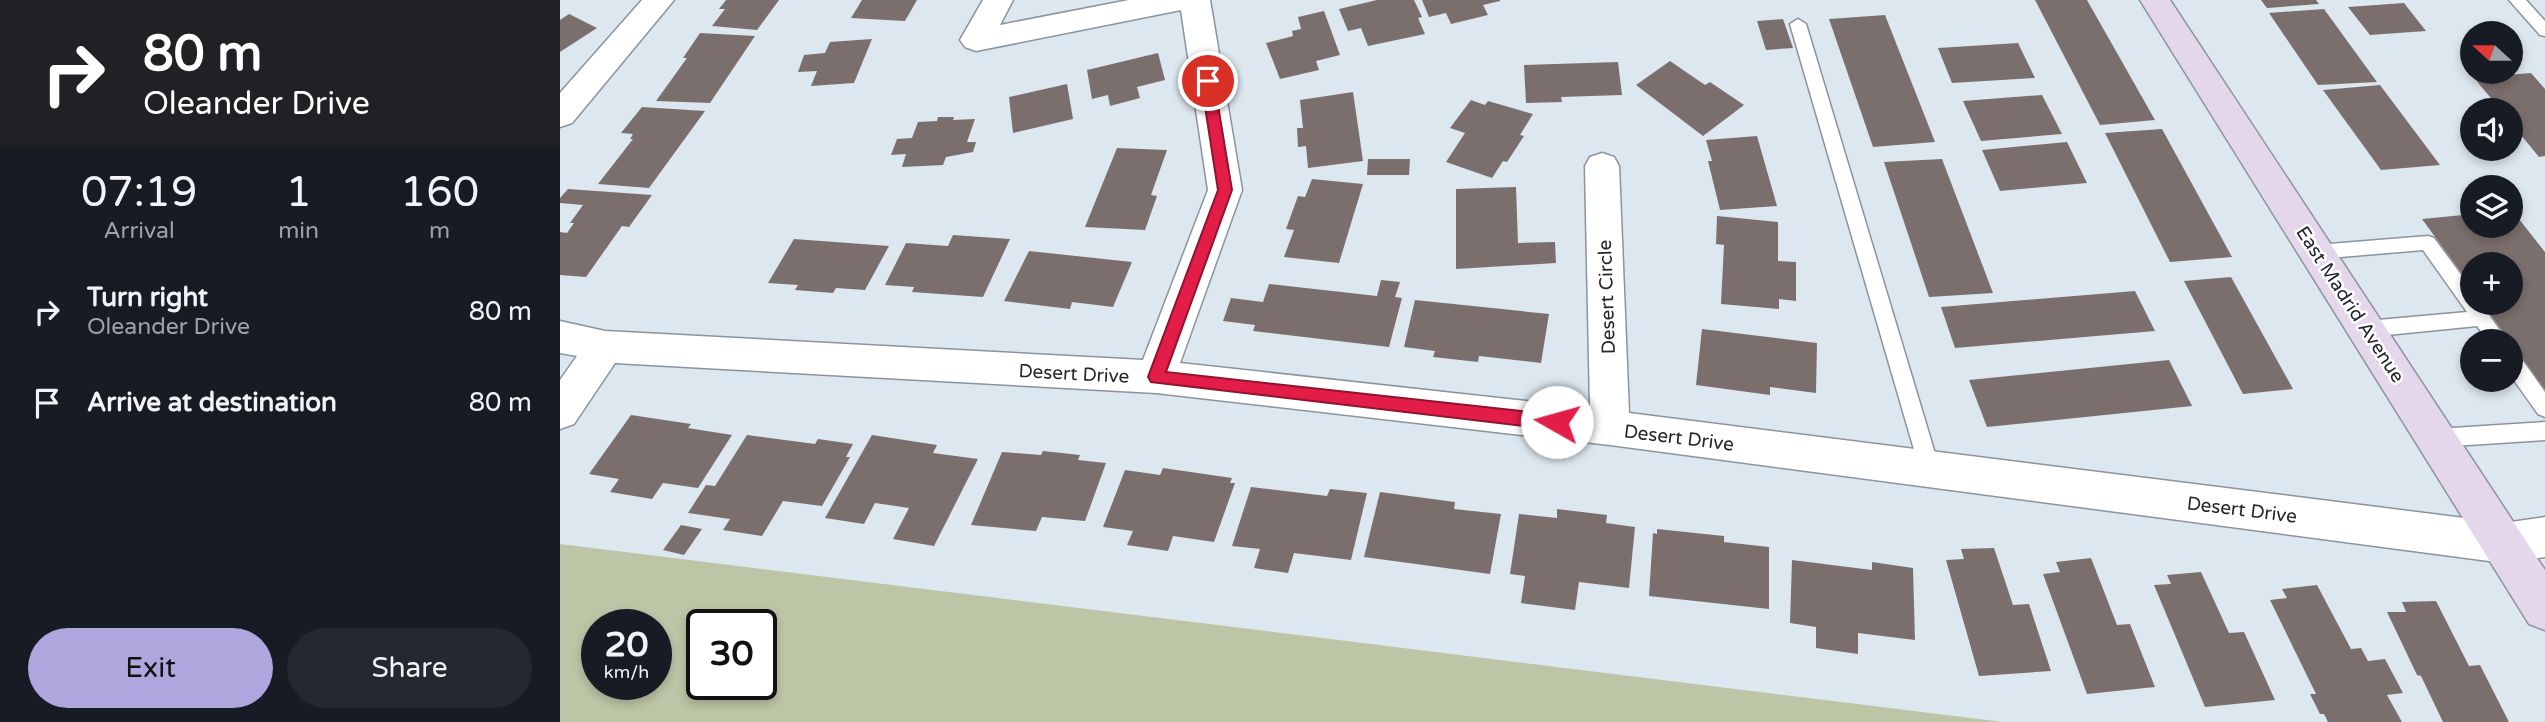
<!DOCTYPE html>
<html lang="en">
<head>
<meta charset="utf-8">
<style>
	:root { --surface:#171b24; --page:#242831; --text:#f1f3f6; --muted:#9ea1a6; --accent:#b0a6de }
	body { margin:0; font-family:"Varela Round",sans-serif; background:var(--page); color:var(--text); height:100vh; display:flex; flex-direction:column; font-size:26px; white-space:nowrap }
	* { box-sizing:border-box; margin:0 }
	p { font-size:23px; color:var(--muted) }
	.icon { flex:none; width:38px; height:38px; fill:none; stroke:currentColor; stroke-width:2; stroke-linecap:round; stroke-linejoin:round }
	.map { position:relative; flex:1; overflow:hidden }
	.side { display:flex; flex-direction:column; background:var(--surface); width:560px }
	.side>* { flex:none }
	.banner { background:#202124; color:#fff; overflow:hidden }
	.needle { width:46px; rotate:291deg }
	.fabs { position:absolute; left:1900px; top:21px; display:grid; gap:14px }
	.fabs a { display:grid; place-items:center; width:63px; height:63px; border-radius:50%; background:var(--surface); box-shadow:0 4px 10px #0003; font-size:35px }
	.speed { position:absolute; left:21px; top:609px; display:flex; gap:14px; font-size:35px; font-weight:700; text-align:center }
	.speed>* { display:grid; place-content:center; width:91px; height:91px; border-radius:50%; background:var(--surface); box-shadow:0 4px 10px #0003; line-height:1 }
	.speed small { font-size:18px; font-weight:400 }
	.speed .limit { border:4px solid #111; border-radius:10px; background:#fff; color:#111 }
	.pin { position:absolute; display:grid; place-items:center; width:60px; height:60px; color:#fff; margin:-30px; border:4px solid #fff; border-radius:50%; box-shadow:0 2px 7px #0007 }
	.me { position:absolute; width:77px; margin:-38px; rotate:277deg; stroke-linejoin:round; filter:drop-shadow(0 0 5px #0008) }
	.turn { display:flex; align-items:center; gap:24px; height:147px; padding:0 28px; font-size:32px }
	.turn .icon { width:91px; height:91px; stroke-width:2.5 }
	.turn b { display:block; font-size:49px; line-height:60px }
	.eta { display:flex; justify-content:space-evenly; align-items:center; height:119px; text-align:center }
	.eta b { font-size:42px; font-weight:600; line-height:49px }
	.action { display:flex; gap:14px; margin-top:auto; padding:14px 28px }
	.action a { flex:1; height:80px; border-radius:42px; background:var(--accent); color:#111; font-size:28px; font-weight:600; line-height:80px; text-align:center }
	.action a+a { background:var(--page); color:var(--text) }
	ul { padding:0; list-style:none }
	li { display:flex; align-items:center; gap:21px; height:91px; padding:0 28px }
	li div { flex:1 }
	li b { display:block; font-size:26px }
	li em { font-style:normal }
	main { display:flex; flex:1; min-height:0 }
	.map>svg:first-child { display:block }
	.green { fill:#bdc5a7; fill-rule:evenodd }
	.building { fill:#7b6f6d }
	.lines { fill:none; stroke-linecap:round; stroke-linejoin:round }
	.lane-casing { stroke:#8b949c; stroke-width:3 }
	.street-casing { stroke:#8b949c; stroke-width:3 }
	.secondary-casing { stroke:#8b949c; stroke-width:3 }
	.lane { fill:#fff; fill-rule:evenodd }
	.street { fill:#fff; fill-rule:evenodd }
	.secondary { fill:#e5d7eb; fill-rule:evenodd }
	.route { fill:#e11d48; stroke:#92132f; stroke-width:2 }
	.labels { text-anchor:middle; stroke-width:5; stroke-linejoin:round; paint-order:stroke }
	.street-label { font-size:19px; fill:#24272a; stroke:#fff }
</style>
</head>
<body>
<main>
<section class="side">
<div class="banner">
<div class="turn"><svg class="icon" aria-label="right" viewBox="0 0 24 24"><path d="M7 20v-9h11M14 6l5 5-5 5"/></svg><div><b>80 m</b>Oleander Drive</div></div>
</div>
<div class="eta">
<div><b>07:19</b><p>Arrival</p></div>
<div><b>1</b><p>min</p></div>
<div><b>160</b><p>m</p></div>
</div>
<ul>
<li><svg class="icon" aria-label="right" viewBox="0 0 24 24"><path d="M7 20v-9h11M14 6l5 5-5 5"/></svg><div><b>Turn right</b><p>Oleander Drive</p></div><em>80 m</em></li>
<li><svg class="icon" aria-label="arrive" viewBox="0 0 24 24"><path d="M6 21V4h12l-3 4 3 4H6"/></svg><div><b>Arrive at destination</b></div><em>80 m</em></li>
</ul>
<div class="action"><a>Exit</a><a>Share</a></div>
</section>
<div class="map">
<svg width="1985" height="722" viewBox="0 0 1985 722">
	<rect width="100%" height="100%" fill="#dde7ef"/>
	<path class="green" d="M 0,544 L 1443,722 L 0,722 ZM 37,625 L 96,625 L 96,684 L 37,684 ZM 142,625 L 201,625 L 201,684 L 142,684 Z"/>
	<g class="building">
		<path d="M 166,0 L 219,0 L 197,30 L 152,26 L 165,9 L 159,9 Z"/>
		<path d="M 302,0 L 357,0 L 345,21 L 291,18 Z"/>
		<path d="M 817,0 L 854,0 L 862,17 L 858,18 L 865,34 L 808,46 L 801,28 L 788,31 L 779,9 Z"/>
		<path d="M 862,0 L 940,0 L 940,1 L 923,5 L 928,15 L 891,24 L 886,13 L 869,17 Z"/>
		<path d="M 1475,0 L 1527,0 L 1595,120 L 1540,125 Z"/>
		<path d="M 1701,0 L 1756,0 L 1759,4 L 1707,8 Z"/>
		<path d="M 1844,3 L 1866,31 L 1810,35 L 1788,7 Z"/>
		<path d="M 1764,9 L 1817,82 L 1758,85 L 1709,13 Z"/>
		<path d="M 764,11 L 780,55 L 756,61 L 759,70 L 720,79 L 706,43 L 733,36 L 732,31 L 741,29 L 738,17 Z"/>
		<path d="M 9,14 L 37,28 L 0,52 L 0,20 Z"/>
		<path d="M 1325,15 L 1375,142 L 1313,147 L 1269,19 Z"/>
		<path d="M 1223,19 L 1233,48 L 1206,50 L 1197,21 Z"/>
		<path d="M 140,33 L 195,36 L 150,103 L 96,101 L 127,58 L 123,58 Z"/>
		<path d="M 312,39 L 294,83 L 251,86 L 257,71 L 238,72 L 244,55 L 265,53 L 270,42 Z"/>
		<path d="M 1458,43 L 1475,78 L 1392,83 L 1378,48 Z"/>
		<path d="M 598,53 L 605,80 L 577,87 L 580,98 L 550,106 L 548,95 L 532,99 L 527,70 Z"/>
		<path d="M 1110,61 L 1145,85 L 1150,82 L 1184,105 L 1143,136 L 1076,85 Z"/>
		<path d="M 1058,62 L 1062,95 L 1001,97 L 1002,102 L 966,103 L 964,65 Z"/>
		<path d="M 1971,73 L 1985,89 L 1985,156 L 1979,157 L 1951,123 L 1951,110 L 1941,110 L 1914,78 Z"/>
		<path d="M 507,84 L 513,119 L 453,133 L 449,97 Z"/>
		<path d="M 1820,85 L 1880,165 L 1821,170 L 1763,90 Z"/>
		<path d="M 793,92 L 803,161 L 748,168 L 746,146 L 738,147 L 737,128 L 743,128 L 740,100 Z"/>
		<path d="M 1482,95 L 1502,134 L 1421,141 L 1403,101 Z"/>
		<path d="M 911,100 L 925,105 L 928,101 L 973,114 L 960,135 L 964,136 L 947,162 L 943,161 L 932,178 L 886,162 L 905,133 L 890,128 Z"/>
		<path d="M 82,107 L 145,111 L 89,188 L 38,184 L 73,139 L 70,139 L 73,134 L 61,133 Z"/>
		<path d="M 378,117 L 394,117 L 393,120 L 415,119 L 407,142 L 416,142 L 413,152 L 386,157 L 383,165 L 342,167 L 346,154 L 331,155 L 337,139 L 352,138 L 358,122 L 377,121 Z"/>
		<path d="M 1602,129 L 1672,257 L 1610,262 L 1545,133 Z"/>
		<path d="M 1197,136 L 1217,206 L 1160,210 L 1148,161 L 1152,161 L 1146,140 Z"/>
		<path d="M 1507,142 L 1527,183 L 1440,191 L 1422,150 Z"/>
		<path d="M 557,148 L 607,150 L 591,195 L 597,196 L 585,230 L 525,227 Z"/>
		<path d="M 808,159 L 850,159 L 849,175 L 807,175 Z"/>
		<path d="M 1382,159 L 1433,293 L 1369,297 L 1324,162 Z"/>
		<path d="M 752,179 L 803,184 L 779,263 L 724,257 L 734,230 L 726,229 L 738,196 L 745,197 Z"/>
		<path d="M 956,187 L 958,243 L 995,242 L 996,263 L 896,269 L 896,189 Z"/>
		<path d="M 8,189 L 92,195 L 69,227 L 62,226 L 26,277 L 0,275 L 0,232 L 7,233 L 14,223 L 10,223 L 23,205 L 0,203 L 0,198 Z"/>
		<path d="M 1951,209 L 1985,252 L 1985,390 L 1922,303 L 1951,303 L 1951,264 L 1913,264 L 1913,289 L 1862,219 L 1913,214 L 1913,226 L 1951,226 Z"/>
		<path d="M 1157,216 L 1218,222 L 1218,261 L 1236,262 L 1236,301 L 1219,299 L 1219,309 L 1161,304 L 1164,245 L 1156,244 Z"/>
		<path d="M 393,235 L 450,239 L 423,297 L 352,292 L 354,287 L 325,285 L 346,243 L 388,246 Z"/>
		<path d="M 234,239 L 329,246 L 305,290 L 276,288 L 273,293 L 235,290 L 238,285 L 208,283 Z"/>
		<path d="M 469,251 L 572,262 L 553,307 L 512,302 L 510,309 L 444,301 Z"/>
		<path d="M 1671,277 L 1733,389 L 1683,394 L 1624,281 Z"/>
		<path d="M 821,280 L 840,282 L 835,297 L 842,298 L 829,347 L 693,331 L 695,325 L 663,321 L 671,298 L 703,302 L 709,284 L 817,296 Z"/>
		<path d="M 1575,291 L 1595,331 L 1395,348 L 1381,307 Z"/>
		<path d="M 855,300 L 989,314 L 981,363 L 919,356 L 918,362 L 873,357 L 875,351 L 844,347 Z"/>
		<path d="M 1142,329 L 1257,343 L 1256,393 L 1210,387 L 1210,395 L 1136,385 Z"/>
		<path d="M 1609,360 L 1632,406 L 1427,427 L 1409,380 Z"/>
		<path d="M 71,415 L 131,424 L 128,428 L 172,435 L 138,488 L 103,483 L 92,499 L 50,492 L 59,479 L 29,474 Z"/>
		<path d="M 187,435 L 255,444 L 258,439 L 293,444 L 286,457 L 290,457 L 262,506 L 223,501 L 202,536 L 163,530 L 170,519 L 128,513 L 146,485 L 155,486 Z"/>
		<path d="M 312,435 L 377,445 L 373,453 L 418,459 L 374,546 L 333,539 L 349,508 L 315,503 L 304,524 L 265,518 Z"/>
		<path d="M 483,451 L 520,455 L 518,460 L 546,463 L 525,521 L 482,517 L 476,531 L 411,525 L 442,452 L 481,455 Z"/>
		<path d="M 603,468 L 672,478 L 670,483 L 675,483 L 654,542 L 613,536 L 608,551 L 567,545 L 573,531 L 543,527 L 565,470 L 600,475 Z"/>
		<path d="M 691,487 L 767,496 L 770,489 L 807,493 L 791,560 L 734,553 L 728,573 L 694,568 L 700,549 L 672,546 Z"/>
		<path d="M 820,492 L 895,502 L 894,509 L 941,514 L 930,574 L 804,557 Z"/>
		<path d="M 997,509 L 1047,515 L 1046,523 L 1075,527 L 1069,588 L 1019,582 L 1015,610 L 961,603 L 965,576 L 950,574 L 959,514 L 997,518 Z"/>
		<path d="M 121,525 L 142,529 L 124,555 L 103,550 Z"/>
		<path d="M 1097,529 L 1164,536 L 1164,542 L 1209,547 L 1209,609 L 1089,596 L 1093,533 L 1097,534 Z"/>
		<path d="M 1434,548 L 1453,605 L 1469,604 L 1491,671 L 1419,676 L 1386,560 L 1404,559 L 1401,549 Z"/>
		<path d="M 1531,558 L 1557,625 L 1570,624 L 1595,687 L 1527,694 L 1483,574 L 1500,572 L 1496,562 Z"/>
		<path d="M 1232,560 L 1312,570 L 1312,562 L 1353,568 L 1355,640 L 1298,633 L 1298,654 L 1256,648 L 1256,627 L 1230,623 Z"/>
		<path d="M 1641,572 L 1669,633 L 1684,632 L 1715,700 L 1645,707 L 1594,585 L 1611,584 L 1607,575 Z"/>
		<path d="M 1757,585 L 1791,649 L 1801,648 L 1808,661 L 1825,659 L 1843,693 L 1827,695 L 1842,722 L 1768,722 L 1764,714 L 1760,714 L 1750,694 L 1756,694 L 1710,600 L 1727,598 L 1722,589 Z"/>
		<path d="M 1876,601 L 1909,666 L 1920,665 L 1949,722 L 1883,722 L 1861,676 L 1857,675 L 1827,612 L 1846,612 L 1842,602 Z"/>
	</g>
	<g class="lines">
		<g class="lane-casing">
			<g id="lane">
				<path d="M 1949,0 L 1966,0 L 1985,21 L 1985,36 L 1980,35 Z"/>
				<path d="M 1238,19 L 1246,24 L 1380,470 L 1377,476 L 1370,479 L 1363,476 L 1360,470 L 1230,24 Z"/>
				<path d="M 1868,236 L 1874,238 L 1913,291 L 1913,303 L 1921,303 L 1947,341 L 1928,341 L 1917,326 L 1807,337 L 1800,334 L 1798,329 L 1800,324 L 1807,321 L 1907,312 L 1863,250 L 1757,259 L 1751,257 L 1748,252 L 1751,247 L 1757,245 Z"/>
				<path d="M 1951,352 L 1958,354 L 1985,392 L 1985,417 L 1978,414 L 1951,376 Z"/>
				<path d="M 1985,422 L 1985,440 L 1877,447 L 1870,444 L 1867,438 L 1870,432 L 1877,429 Z"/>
			</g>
		</g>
		<g class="street-casing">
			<g id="street">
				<path d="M 82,0 L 114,0 L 12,123 L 0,127 L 0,93 Z"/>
				<path d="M 423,0 L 453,0 L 440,25 L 569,0 L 650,0 L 682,190 L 620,363 L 1030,408 L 1025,166 L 1030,157 L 1042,153 L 1054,157 L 1059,166 L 1069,413 L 1944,523 L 1985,517 L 1985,557 L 1944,563 L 1050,445 L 596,393 L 55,363 L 14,424 L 0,429 L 0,380 L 17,356 L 0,353 L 0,321 L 45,331 L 583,360 L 648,190 L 621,10 L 416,51 L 405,47 L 400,40 Z"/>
			</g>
		</g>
		<g class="secondary-casing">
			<path id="secondary" d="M 1580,0 L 1610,0 L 1985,570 L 1985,630 L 1969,624 Z"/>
		</g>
		<use href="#lane" class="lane"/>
		<use href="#street" class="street"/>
		<use href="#secondary" class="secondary"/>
	</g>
	<path class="route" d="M 648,77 L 654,81 L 672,190 L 606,372 L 997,415 L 1002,417 L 1005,422 L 1002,428 L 997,430 L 591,382 L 588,377 L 658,190 L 641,81 Z"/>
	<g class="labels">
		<g class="street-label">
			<text transform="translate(1046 297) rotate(-92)" y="7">Desert Circle</text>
			<text transform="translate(1791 304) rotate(57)" y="7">East Madrid Avenue</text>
			<text transform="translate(514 373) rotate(3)" y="7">Desert Drive</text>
			<text transform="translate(1119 437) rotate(7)" y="7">Desert Drive</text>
			<text transform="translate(1682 509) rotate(7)" y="7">Desert Drive</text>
		</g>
	</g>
</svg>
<div class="fabs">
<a><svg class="needle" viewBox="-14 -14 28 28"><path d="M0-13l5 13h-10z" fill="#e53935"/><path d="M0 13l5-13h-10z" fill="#9ea1a6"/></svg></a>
<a><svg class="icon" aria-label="sound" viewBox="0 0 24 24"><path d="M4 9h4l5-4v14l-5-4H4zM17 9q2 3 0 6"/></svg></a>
<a><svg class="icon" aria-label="layers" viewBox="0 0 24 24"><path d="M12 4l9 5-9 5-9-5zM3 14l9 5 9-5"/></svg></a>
<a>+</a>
<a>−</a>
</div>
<div class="speed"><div>20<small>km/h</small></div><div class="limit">30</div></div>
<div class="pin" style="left:648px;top:81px;background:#d93025"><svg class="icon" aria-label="arrive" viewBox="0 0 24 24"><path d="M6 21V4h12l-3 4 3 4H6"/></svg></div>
<svg class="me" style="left:997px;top:422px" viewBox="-20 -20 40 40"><circle r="19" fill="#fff"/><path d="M0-13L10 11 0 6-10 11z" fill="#e11d48"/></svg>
</div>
</main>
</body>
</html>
